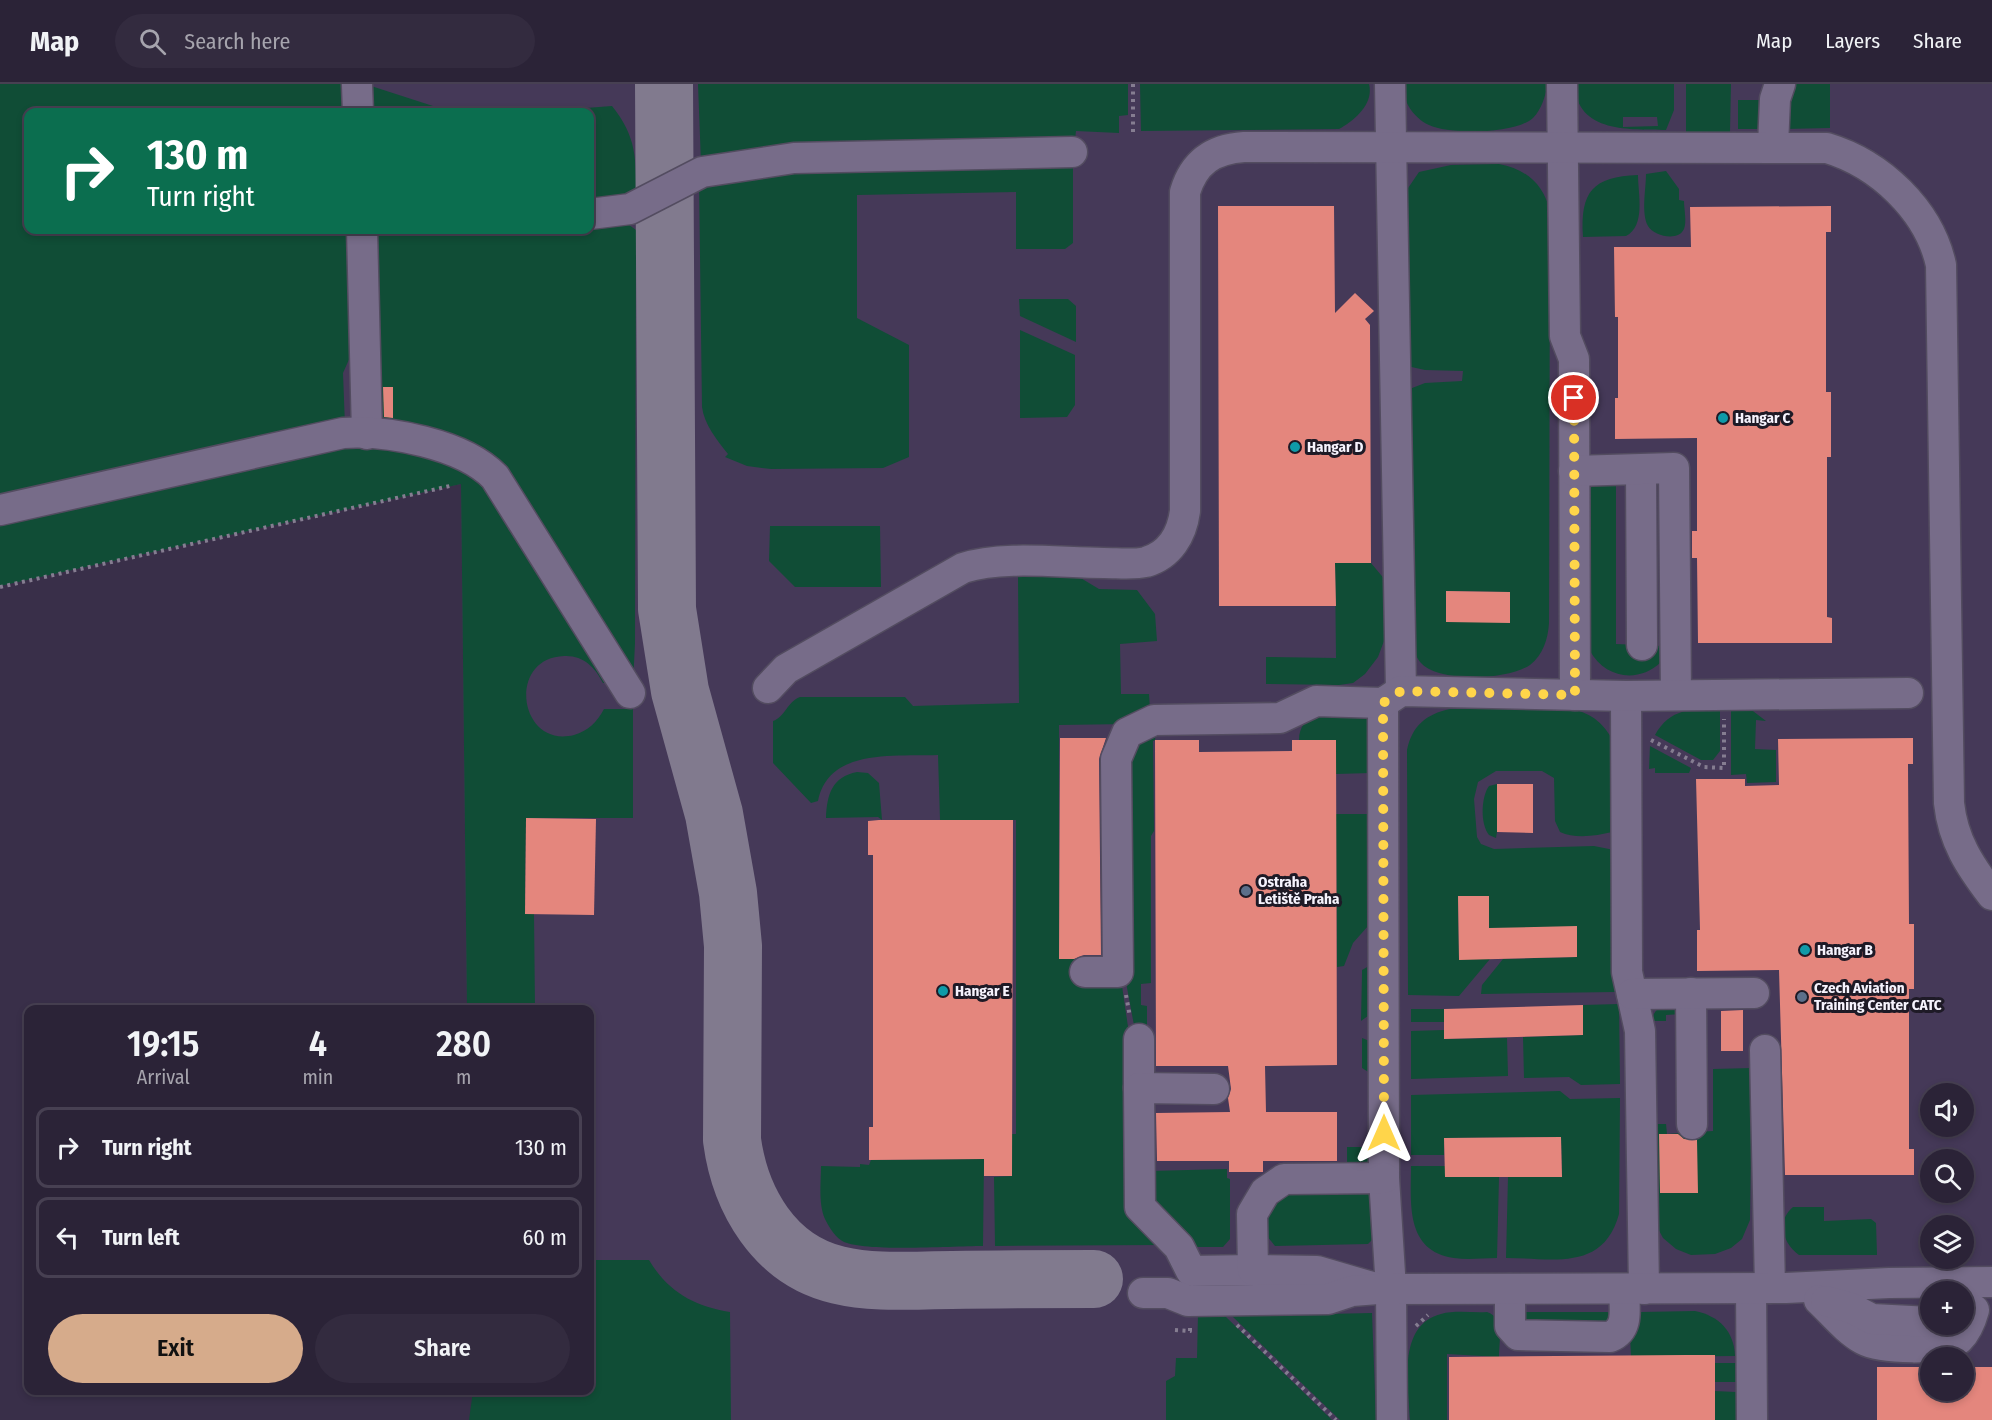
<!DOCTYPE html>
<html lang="en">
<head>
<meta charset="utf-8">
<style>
	:root { --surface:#2b2337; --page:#332b3f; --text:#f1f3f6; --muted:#a6a4ad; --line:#474052; --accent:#d6ab8b }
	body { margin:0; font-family:"Fira Sans Condensed",sans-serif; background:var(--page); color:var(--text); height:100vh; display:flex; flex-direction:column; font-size:22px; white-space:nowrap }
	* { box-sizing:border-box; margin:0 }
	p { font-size:20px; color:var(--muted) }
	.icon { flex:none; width:33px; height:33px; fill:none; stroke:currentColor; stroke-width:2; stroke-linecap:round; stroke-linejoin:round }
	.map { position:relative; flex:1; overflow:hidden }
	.drawer { position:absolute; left:24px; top:921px; width:570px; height:390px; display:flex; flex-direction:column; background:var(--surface); border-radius:12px; box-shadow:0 3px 9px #0003,0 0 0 2px var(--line) }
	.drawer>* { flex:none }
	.guide { position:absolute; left:24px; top:24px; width:570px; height:126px; border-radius:12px; box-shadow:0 3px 9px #0003,0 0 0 2px var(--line); background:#0b6e4f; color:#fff; overflow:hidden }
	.controls { position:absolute; left:1920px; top:999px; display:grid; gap:12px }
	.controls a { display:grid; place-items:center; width:54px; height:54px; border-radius:50%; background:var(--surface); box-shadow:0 3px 9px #0003,0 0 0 2px var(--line); font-size:30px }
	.pin { position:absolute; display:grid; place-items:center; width:51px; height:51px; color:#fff; margin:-26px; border:3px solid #fff; border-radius:50%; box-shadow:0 2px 6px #0007 }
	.me { position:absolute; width:66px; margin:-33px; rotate:0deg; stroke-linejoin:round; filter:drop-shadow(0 0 4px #0008) }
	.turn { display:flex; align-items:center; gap:21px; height:126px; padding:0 24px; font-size:27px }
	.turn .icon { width:78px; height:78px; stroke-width:2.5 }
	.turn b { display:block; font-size:42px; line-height:51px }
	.eta { display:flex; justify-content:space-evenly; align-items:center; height:102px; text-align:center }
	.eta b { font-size:36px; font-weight:600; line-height:42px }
	.action { display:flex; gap:12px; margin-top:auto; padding:12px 24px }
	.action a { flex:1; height:69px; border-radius:36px; background:var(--accent); color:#111; font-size:24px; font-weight:600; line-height:69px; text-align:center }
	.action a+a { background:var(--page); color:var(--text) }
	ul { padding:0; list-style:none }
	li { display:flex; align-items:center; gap:18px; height:81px; margin:0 12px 9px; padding:0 12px; border:3px solid var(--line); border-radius:12px }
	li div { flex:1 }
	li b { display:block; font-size:22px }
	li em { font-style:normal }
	header { display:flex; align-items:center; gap:36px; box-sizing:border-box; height:84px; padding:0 30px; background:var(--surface); border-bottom:2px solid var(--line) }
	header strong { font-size:28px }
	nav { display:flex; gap:33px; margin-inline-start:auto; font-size:21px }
	.search { width:420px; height:54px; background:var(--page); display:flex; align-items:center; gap:15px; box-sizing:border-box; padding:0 21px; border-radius:33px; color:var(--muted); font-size:22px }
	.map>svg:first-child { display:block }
	.built { fill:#453958; fill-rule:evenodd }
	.green { fill:#104d36; fill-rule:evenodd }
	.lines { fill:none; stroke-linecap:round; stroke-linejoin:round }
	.taxiway { stroke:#817a8e; stroke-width:58 }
	.building { fill:#e4867d }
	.minor-casing { stroke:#534c60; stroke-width:33 }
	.path { stroke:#857d91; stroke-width:4; stroke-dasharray:3 4.5; stroke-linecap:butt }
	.minor { stroke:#776c89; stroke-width:30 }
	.route { stroke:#ffd54a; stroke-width:10; stroke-dasharray:0 18 }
	.culture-dot { fill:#0f9aa8; stroke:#1e1a26; stroke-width:2 }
	.service-dot { fill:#5c6f8a; stroke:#1e1a26; stroke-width:2 }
	.labels { text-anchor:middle; stroke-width:6; stroke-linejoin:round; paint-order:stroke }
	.poi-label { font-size:15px; font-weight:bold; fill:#f6f3fd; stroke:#1e1a26; text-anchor:start }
</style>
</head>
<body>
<header>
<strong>Map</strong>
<div class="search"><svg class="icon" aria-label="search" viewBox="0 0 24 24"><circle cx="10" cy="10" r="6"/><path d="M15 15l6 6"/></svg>Search here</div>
<nav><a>Map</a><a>Layers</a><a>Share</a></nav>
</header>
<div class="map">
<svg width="1992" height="1336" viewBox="0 0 1992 1336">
	<rect width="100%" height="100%" fill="#392f49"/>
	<path class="built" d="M 0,0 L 1992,0 L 1992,1336 L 514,1336 L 590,1306 L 590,926 L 467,925 L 461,400 L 0,502 ZM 28,28 L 590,28 L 590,146 L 28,146 ZM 1930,1010 L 1964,1010 L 1964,1042 L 1930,1042 ZM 1930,1076 L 1964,1076 L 1964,1108 L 1930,1108 ZM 1930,1142 L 1964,1142 L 1964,1174 L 1930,1174 ZM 1930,1208 L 1964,1208 L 1964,1240 L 1930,1240 ZM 1930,1274 L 1964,1274 L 1964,1306 L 1930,1306 Z"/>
	<g class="green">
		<path d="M 0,0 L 353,0 L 354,28 L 28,28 L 28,146 L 356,146 L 351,271 L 343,289 L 345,342 L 0,419 Z"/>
		<path d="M 698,0 L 1128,0 L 1128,31 L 1119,32 L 1119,49 L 1076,47 L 1074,63 L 701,79 Z"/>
		<path d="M 1140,0 L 1369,0 C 1374,20 1355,36 1339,45 L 1141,47 Z"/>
		<path d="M 1401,0 L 1548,0 C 1545,12 1542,25 1533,34 C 1515,50 1450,51 1429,41 C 1412,33 1404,17 1401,0 Z"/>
		<path d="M 1575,0 L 1674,0 L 1674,26 L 1666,46 C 1632,45 1576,50 1575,0 ZM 1623,33 L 1657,33 L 1658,42 L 1623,43 Z"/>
		<path d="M 1686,0 L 1731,0 L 1730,48 L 1686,48 Z"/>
		<path d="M 1788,0 L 1830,0 L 1830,44 L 1785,45 Z"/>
		<path d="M 368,1 L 433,22 L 487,28 L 364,28 Z"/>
		<path d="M 1738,16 L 1760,16 L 1762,45 L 1738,45 Z"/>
		<path d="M 612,22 C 637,53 636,75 636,113 L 590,125 L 590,28 L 534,28 Z"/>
		<path d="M 1073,74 L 1073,159 L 1065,165 L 1016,165 L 1016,108 L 857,111 L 857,234 L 909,261 L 909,373 L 883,384 L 771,385 L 747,382 L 725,373 L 728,370 C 717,356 704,340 702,323 L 699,96 L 736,88 Z"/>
		<path d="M 1499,80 C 1526,85 1544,100 1550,128 L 1549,539 C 1548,555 1543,571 1530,581 C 1508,596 1442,599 1422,580 C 1416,574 1414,566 1411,559 L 1407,306 L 1425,299 L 1462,297 L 1463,287 L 1425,286 L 1407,282 L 1404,110 L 1419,88 L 1451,81 ZM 1446,507 L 1510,508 L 1509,538 L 1446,538 Z"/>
		<path d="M 1666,87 L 1679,105 L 1679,116 L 1684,117 C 1684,125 1687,138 1684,145 C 1678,158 1654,152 1648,142 C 1641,129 1646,105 1646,90 Z"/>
		<path d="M 1638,91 C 1638,110 1646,142 1626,152 L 1583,153 C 1580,107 1593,93 1638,91 Z"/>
		<path d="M 590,135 L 625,138 L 636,146 L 635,559 L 633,600 L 509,404 L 371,338 L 369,146 L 590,146 Z"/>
		<path d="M 1019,215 L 1068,215 L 1076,222 L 1076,258 L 1020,232 Z"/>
		<path d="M 1020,246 L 1075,271 L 1075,321 L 1067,333 L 1020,334 Z"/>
		<path d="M 344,358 L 469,378 L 618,599 L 603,599 C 595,583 583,571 564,572 C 506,574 519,665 574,651 C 588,647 597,638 604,625 L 633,625 L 633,734 L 526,734 L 525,829 L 534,830 L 535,925 L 467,925 L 461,400 L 0,502 L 0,433 Z"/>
		<path d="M 1616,395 L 1616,560 L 1662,562 L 1661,578 C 1638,600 1605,594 1590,567 L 1589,406 L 1594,400 Z"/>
		<path d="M 770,442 L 880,442 L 881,503 L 795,503 L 769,477 Z"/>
		<path d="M 1335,479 L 1371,479 L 1386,497 L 1387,549 L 1378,573 L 1365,590 L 1353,599 L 1339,601 L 1266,600 L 1266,573 L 1336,574 Z"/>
		<path d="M 1018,492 L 1079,493 L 1099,505 L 1137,506 L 1155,530 L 1157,557 L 1120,560 L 1121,610 L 1149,610 L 1150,626 L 1128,640 L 1059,641 L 1059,874 L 1083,875 L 1121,895 L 1160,1161 L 995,1162 L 994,1093 L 1012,1092 L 1012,1050 L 1016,1050 L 1016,736 L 940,736 L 938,671 C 896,673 829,663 818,717 L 811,719 L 773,679 L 773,637 C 785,633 787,618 800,613 L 905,613 L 913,622 L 1019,619 Z"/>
		<path d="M 1720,624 L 1720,667 L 1713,676 L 1701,676 L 1655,651 C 1670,624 1692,625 1720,624 Z"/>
		<path d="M 1731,624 L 1749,624 L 1766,637 L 1756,636 L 1755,665 L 1776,666 L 1776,698 L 1747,699 L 1746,690 L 1731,691 Z"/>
		<path d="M 1450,625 L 1571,625 C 1594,630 1604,640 1615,660 L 1612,748 C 1596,752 1575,755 1560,748 L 1555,737 L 1554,694 L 1542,687 L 1496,687 L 1478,698 L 1474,715 L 1477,753 L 1481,760 L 1494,765 L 1594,762 L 1614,766 L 1616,908 L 1481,910 L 1482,901 L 1503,875 L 1577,873 L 1577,843 L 1489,862 L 1488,812 L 1458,812 L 1459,875 L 1490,875 L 1459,912 L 1408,911 L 1407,666 C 1412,642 1426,630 1450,625 Z"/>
		<path d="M 1317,629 L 1369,632 L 1371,689 L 1336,690 L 1336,656 L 1299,656 C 1299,643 1306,635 1317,629 Z"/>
		<path d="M 1156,649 L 1155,656 L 1153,657 L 1154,747 L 1151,752 L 1151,899 L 1141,900 L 1141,921 L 1147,922 L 1147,952 L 1136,952 L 1125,893 L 1131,661 Z"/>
		<path d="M 1650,662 L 1691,684 L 1689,689 L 1655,689 L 1655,684 L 1649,685 Z"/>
		<path d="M 857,688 L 868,689 L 879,699 L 882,736 L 878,733 L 826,734 C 827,710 832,693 857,688 Z"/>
		<path d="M 1497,700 L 1497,748 L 1496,754 L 1489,751 C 1480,740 1481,713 1489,702 Z"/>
		<path d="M 1336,730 L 1370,730 L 1376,833 L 1353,859 L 1344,882 L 1337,883 Z"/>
		<path d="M 1369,882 L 1372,883 L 1376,926 L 1361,937 L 1362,890 L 1362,886 Z"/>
		<path d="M 1619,920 L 1620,1000 L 1581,1001 L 1569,993 L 1524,994 L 1523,953 L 1583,951 L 1583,921 Z"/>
		<path d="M 1674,921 L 1682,930 L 1666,931 L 1666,937 L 1652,937 C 1654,923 1662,922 1674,921 Z"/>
		<rect x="1411" y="925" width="33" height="13"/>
		<path d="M 1444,946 L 1444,955 L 1507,954 L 1508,992 L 1411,995 L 1411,947 Z"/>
		<path d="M 1362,954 L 1377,960 L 1370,989 L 1362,984 Z"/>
		<path d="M 1752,984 L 1750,1136 L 1742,1155 L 1731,1164 L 1715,1170 L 1691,1171 L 1676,1165 L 1663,1154 L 1654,1137 L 1650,1040 L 1666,1040 L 1667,1050 L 1713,1047 L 1713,985 Z"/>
		<path d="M 1560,1007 L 1570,1015 L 1620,1014 L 1619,1130 C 1603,1188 1553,1174 1506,1174 L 1508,1093 L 1562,1093 L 1561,1053 L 1444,1054 L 1444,1071 L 1411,1071 L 1411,1011 Z"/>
		<path d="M 1347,1063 L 1371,1063 L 1376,1081 L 1347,1090 Z"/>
		<path d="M 984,1075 L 983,1162 C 952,1162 868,1168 844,1158 C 836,1154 830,1145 826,1137 C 818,1122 821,1099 821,1082 L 860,1083 L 860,1080 L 869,1081 L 871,1076 Z"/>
		<path d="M 1411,1082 L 1445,1082 L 1446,1093 L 1499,1093 L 1497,1174 C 1483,1174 1468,1176 1454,1174 C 1405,1167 1411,1119 1411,1082 Z"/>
		<path d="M 1227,1085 L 1227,1094 L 1230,1095 L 1230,1155 L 1223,1163 L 1195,1163 L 1152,1120 L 1150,1087 Z"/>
		<path d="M 1372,1101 L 1374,1154 L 1368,1160 L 1275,1162 L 1267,1152 L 1269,1123 L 1284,1109 Z"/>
		<path d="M 1793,1123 L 1824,1123 L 1824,1137 L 1871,1135 L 1876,1139 L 1877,1171 L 1799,1171 C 1783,1160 1776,1137 1793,1123 Z"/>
		<path d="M 590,1176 L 649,1176 C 668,1208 694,1222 730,1228 L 731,1336 L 469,1336 L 473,1307 L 590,1306 Z"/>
		<path d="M 1695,1227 C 1719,1232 1734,1247 1735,1272 L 1631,1273 L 1630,1249 L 1641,1228 Z"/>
		<path d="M 1487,1228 C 1505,1234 1499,1258 1499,1273 L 1447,1270 L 1447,1336 L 1410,1336 C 1409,1302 1396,1242 1441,1230 C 1455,1226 1473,1229 1487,1228 Z"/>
		<path d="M 1525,1228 L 1607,1228 L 1611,1229 L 1612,1239 L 1525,1241 L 1521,1232 Z"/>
		<path d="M 1372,1229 L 1376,1336 L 1340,1336 L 1232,1232 Z"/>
		<path d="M 1198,1230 L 1225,1232 L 1332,1336 L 1166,1336 L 1166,1297 L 1175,1292 L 1176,1274 L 1197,1274 Z"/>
		<rect x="1715" y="1279" width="21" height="19"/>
		<path d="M 1714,1307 L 1736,1308 L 1736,1336 L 1715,1336 Z"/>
	</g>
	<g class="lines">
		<path class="taxiway" d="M 664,0 L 667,525 L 680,607 L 714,730 L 728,809 L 733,862 L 732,1056 C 740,1116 774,1176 838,1191 C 875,1200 915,1196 952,1196 C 1000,1195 1047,1195 1094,1195"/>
	</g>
	<g class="building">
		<path d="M 1218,122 L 1334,122 L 1335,229 L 1355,209 L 1374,227 L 1365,235 L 1370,241 L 1371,479 L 1335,479 L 1336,522 L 1219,522 Z"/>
		<path d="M 1831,122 L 1831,148 L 1826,148 L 1826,308 L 1831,308 L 1831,373 L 1827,373 L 1827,533 L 1832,534 L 1832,559 L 1698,559 L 1697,474 L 1692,474 L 1692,447 L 1697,447 L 1697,354 L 1615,355 L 1615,314 L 1618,314 L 1618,233 L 1615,233 L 1614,163 L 1691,163 L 1690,123 Z"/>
		<path d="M 383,303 L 393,303 L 393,334 L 384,333 Z"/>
		<path d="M 1446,507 L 1510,508 L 1510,539 L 1446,538 Z"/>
		<path d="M 1060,654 L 1106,654 L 1099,675 L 1101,871 L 1084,871 L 1074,875 L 1059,875 Z"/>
		<path d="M 1913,654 L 1913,680 L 1908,680 L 1909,840 L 1914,840 L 1914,905 L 1909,905 L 1909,1065 L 1914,1065 L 1914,1091 L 1785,1091 L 1779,886 L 1697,887 L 1697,846 L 1700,846 L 1696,695 L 1745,695 L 1745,702 L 1779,701 L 1778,655 Z"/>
		<path d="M 1155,656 L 1199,656 L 1199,668 L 1292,667 L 1292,656 L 1336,656 L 1337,981 L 1265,982 L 1266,1028 L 1337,1028 L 1337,1077 L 1263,1077 L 1263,1088 L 1229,1088 L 1229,1077 L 1157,1077 L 1156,1029 L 1230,1028 L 1228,1014 L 1231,1005 L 1228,982 L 1156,982 Z"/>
		<path d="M 1497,700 L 1533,700 L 1533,749 L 1497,748 Z"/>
		<path d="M 526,734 L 596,735 L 594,831 L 525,830 Z"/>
		<path d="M 879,736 L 1013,736 L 1012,1092 L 984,1092 L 984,1075 L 869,1076 L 869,1043 L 873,1043 L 873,771 L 868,771 L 868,737 Z"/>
		<path d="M 1458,812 L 1489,812 L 1489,844 L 1577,842 L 1577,873 L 1459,876 Z"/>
		<path d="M 1583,921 L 1583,951 L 1444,955 L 1444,925 Z"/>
		<path d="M 1743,926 L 1743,967 L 1721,967 L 1721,927 Z"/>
		<path d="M 1659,1050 L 1678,1050 L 1684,1055 L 1697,1056 L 1698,1109 L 1660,1109 Z"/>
		<path d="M 1561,1053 L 1562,1093 L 1445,1093 L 1444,1054 Z"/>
		<path d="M 1685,1271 L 1715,1271 L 1715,1336 L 1449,1336 L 1449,1273 Z"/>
		<path d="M 1877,1283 L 1930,1283 L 1930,1306 L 1964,1306 L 1964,1283 L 1992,1283 L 1992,1336 L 1877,1336 Z"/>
	</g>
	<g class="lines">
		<g class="minor-casing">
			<g id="minor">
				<path d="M 1390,0 L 1401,607"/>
				<path d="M 1562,0 L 1565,252 L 1574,275 L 1575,611"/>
				<path d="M 357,1 L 358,28"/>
				<path d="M 1773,62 L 1775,15 L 1780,0"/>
				<path d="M 590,130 L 630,125 L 702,88 L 794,74 L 1072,68"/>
				<path d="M 362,146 L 367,350"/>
				<path d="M 1641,386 L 1642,561"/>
				<path d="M 1574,387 L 1674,384 L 1676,611"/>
				<path d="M 0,426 L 343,349 C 388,346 463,360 495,393 L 630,609"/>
				<path d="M 768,604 L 786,585 L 963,484 C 1004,471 1061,479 1104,479 C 1118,479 1133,481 1146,478 C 1170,471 1182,450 1185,427 L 1185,108 C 1194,78 1213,65 1244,63 L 1827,64 C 1880,80 1929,126 1941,181 L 1949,719 C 1953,757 1970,782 1992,811"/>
				<path d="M 1626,612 L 1627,888 L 1640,947 L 1644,1205"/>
				<path d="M 1383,619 L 1384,1094 L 1391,1205 L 1392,1336"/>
				<path d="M 1085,888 L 1118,888 L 1116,675 L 1127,649 L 1154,636 L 1280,634 L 1316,617 L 1383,619 L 1401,607 L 1626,612 L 1908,609"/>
				<path d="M 1691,909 L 1692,1040"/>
				<path d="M 1632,910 L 1754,909"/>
				<path d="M 1139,955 L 1139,1004"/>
				<path d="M 1765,966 L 1770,1204"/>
				<path d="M 1214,1005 L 1139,1004 L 1140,1123 L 1179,1163 L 1191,1187 L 1253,1186"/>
				<path d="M 1372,1203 L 1317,1187 L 1253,1186 L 1252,1130 L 1265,1108 L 1284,1095 L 1384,1094"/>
				<path d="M 1510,1205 L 1510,1242 L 1518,1251 L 1610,1253 C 1630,1245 1624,1223 1624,1205"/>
				<path d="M 1751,1205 L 1752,1336"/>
				<path d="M 1143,1209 L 1168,1209 L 1188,1217 L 1328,1215 L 1352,1207 L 1378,1205 L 1786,1204 L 1889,1199 L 1992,1198"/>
				<path d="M 1819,1216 C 1833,1229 1846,1246 1864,1256 C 1881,1265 1944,1267 1959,1255 C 1967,1247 1971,1237 1974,1226"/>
				<path d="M 1826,1217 L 1851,1224 L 1872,1235 L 1930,1238"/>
			</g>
		</g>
		<g class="path">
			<path d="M 1133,0 L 1133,49"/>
			<path d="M 0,503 L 450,402"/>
			<path d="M 1651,656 L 1704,683 L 1724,684 L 1724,635"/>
			<path d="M 1126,911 L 1130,933"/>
			<path d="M 1237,1241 L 1336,1336"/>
			<path d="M 1416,1242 L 1428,1231"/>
			<path d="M 1175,1246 L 1190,1247 L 1190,1240"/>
		</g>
		<use href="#minor" class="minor"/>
	</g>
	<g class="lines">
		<path class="route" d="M 1384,1049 L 1383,619 L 1401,607 L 1575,611 L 1574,314"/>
	</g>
	<g class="culture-dot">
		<circle cx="1723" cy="334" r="6"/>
		<circle cx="1295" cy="363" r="6"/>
		<circle cx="1805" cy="866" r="6"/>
		<circle cx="943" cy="907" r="6"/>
	</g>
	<g class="service-dot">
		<circle cx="1246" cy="807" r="6"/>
		<circle cx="1802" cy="913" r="6"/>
	</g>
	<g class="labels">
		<g class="poi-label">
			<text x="1735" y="339">Hangar C</text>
			<text x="1307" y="368">Hangar D</text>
			<text x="1258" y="803">Ostraha<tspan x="1258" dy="17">Letiště Praha</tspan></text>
			<text x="1817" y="871">Hangar B</text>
			<text x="1814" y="909">Czech Aviation<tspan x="1814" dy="17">Training Center CATC</tspan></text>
			<text x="955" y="912">Hangar E</text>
		</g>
	</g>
</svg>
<div class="controls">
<a><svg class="icon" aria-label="sound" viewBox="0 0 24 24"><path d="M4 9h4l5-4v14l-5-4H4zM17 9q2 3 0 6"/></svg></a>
<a><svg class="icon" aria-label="search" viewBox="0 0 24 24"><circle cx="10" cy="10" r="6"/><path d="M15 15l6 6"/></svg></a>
<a><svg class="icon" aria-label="layers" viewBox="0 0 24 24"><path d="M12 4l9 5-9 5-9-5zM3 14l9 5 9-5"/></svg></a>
<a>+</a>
<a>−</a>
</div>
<div class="pin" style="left:1574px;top:314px;background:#d93025"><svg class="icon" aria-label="arrive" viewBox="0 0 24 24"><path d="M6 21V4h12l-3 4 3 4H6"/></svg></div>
<svg class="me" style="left:1384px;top:1049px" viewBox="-20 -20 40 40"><path d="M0-17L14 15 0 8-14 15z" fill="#ffd54a" stroke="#fff" stroke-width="4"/></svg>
<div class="guide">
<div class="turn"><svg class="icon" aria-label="right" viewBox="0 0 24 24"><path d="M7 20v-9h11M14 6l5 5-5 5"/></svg><div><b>130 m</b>Turn right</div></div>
</div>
<section class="drawer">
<div class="eta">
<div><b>19:15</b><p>Arrival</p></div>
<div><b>4</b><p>min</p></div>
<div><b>280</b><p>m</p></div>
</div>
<ul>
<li><svg class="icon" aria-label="right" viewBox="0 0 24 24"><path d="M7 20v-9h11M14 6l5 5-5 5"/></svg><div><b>Turn right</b></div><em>130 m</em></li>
<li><svg class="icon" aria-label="left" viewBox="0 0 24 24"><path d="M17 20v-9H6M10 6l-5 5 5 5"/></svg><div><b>Turn left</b></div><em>60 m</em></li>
</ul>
<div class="action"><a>Exit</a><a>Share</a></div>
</section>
</div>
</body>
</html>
